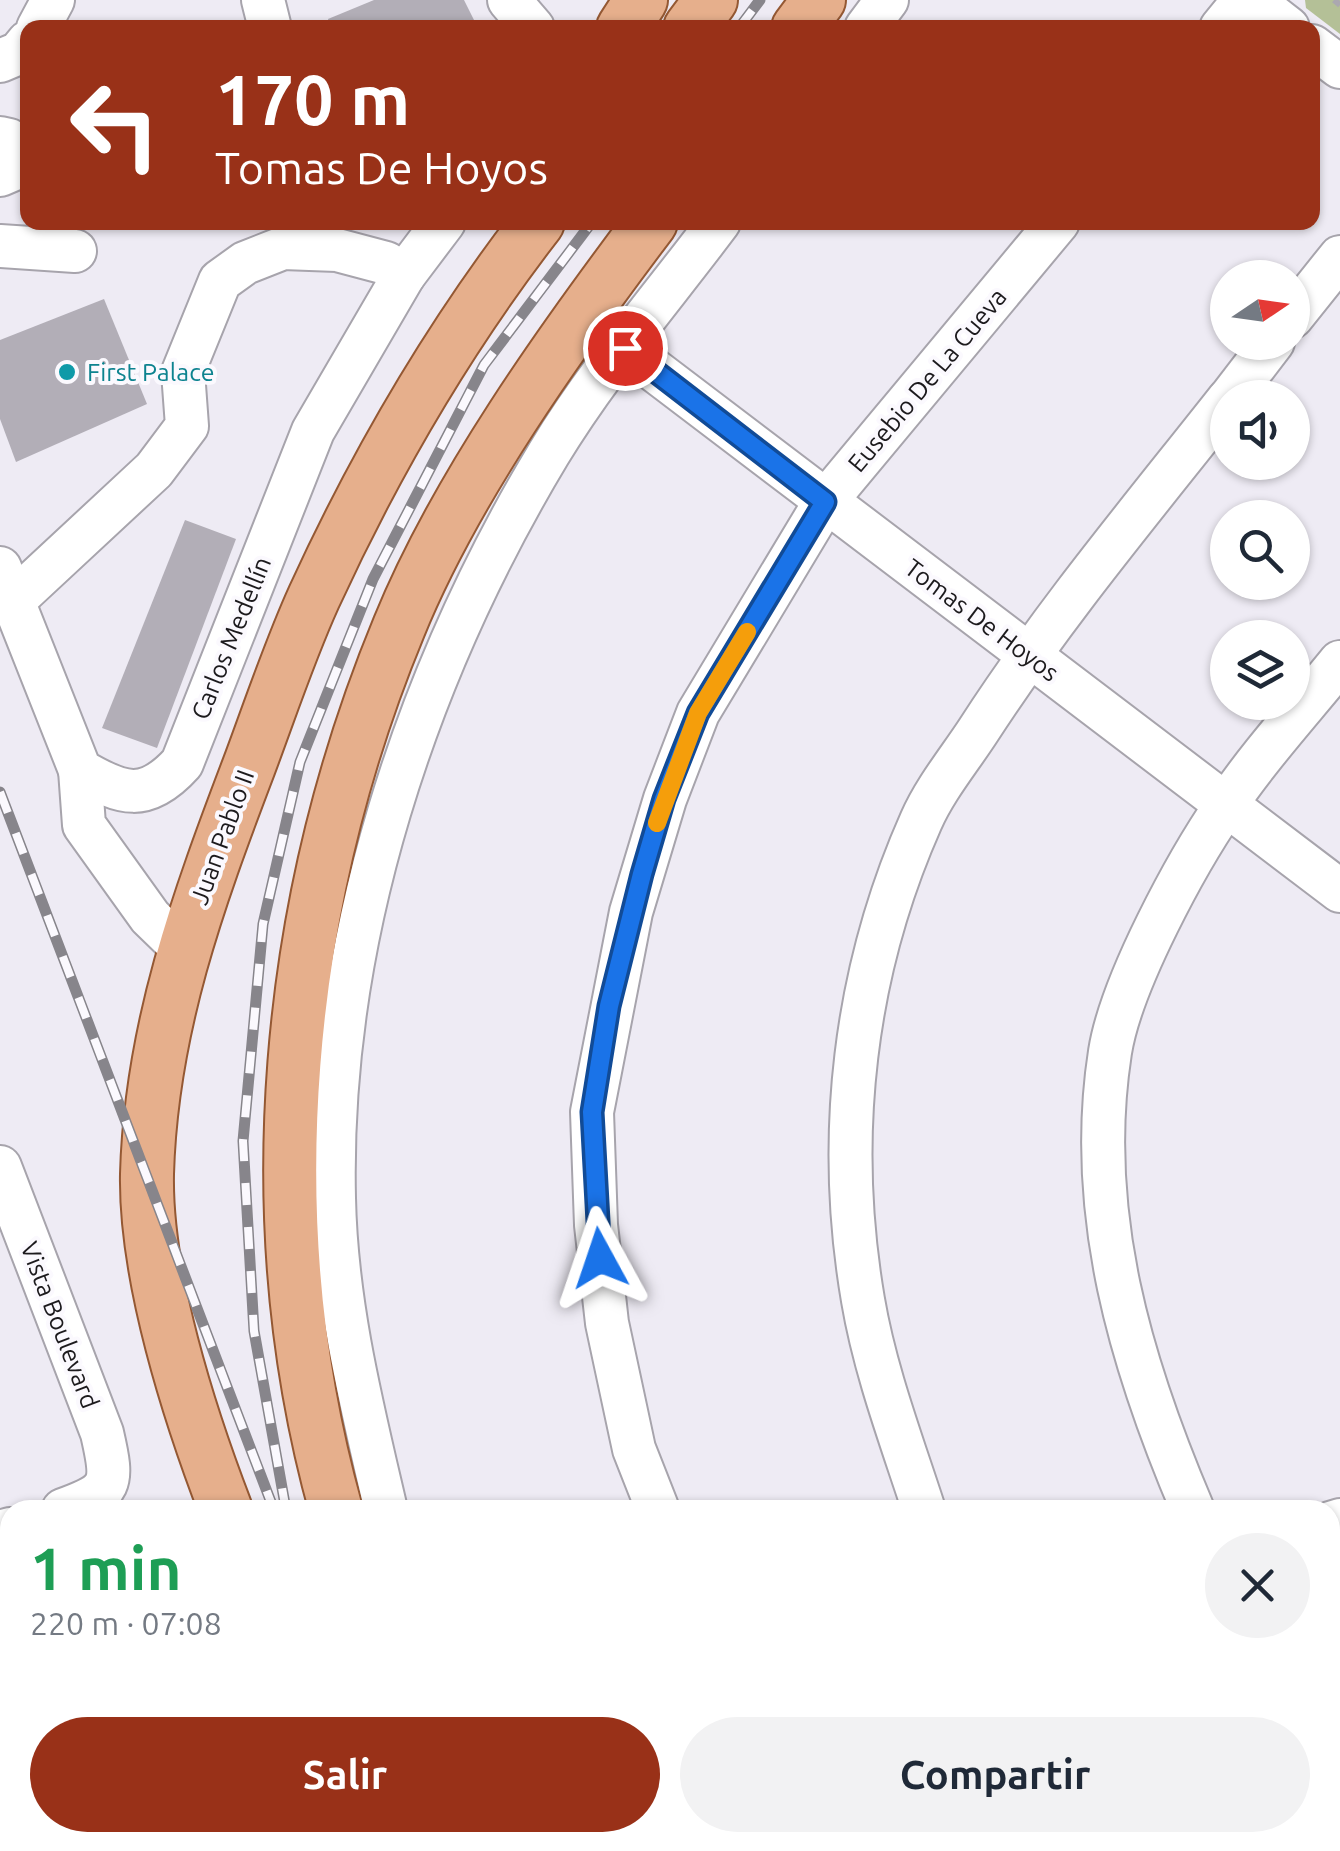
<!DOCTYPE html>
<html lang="es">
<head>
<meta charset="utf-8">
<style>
	:root { --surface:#fff; --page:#f2f2f3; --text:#1f2937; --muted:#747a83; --accent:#993118 }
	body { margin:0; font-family:Ubuntu,sans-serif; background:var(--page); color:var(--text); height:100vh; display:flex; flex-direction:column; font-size:38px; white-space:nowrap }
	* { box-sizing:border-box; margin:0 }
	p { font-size:32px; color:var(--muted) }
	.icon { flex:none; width:55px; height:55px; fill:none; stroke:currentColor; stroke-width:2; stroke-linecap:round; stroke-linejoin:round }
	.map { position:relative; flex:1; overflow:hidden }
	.sheet { position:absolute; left:0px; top:1500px; width:1340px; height:352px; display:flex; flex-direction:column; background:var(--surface); border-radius:30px 30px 0 0; box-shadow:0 2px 8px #0004 }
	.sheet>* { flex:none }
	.banner { position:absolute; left:20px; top:20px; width:1300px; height:210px; border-radius:20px; box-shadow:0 2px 8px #0004; background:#993118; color:#fff; overflow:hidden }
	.needle { width:65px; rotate:77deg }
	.tools { position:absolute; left:1210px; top:260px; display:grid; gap:20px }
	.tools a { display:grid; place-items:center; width:100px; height:100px; border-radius:50%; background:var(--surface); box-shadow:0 2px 8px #0004; font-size:50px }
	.pin { position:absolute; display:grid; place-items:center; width:85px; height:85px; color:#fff; margin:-42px; border:5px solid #fff; border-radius:50%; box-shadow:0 2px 10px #0007 }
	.me { position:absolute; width:110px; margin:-55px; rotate:355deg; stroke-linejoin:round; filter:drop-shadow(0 0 8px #0008) }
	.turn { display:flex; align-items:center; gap:35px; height:210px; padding:0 30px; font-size:45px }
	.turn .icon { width:130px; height:130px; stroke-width:2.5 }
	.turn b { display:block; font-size:70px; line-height:85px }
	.round { display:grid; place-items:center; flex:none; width:105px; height:105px; border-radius:52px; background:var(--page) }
	.head { display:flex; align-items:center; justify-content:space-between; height:170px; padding:0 30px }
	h1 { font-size:60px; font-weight:600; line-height:75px; color:#1e9e55 }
	.primary-button { display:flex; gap:20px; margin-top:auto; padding:20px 30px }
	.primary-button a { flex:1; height:115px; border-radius:60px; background:var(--accent); color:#fff; font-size:40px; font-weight:600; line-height:115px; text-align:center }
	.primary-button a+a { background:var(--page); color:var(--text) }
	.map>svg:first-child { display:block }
	.green { fill:#b4c097 }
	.building { fill:#b2aeb7 }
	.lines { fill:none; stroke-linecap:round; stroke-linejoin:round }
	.minor-casing { stroke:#a7a4ac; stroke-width:46 }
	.major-casing { stroke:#945833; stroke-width:56 }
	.path { stroke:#aba8b0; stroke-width:6; stroke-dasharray:8 8; stroke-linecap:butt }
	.minor { stroke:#fff; stroke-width:42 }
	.major { stroke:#e6af8c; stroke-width:52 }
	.rail-casing { stroke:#87858b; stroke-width:11 }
	.rail { stroke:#fbf9fe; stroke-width:8; stroke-dasharray:22; stroke-linecap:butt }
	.route-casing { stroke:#114b97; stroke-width:25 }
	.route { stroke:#1a73e8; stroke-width:18 }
	.slow { stroke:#f59e0b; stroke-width:18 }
	.culture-dot { fill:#0f9aa8; stroke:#fbf9fe; stroke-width:4 }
	.labels { text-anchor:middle; stroke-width:8; stroke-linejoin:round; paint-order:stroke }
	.culture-label { font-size:25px; fill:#0d838f; stroke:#fbf9fe; text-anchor:start }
	.street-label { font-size:25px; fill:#1c1a1d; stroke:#fbf9fe }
</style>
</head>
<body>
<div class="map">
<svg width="1340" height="1851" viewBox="0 0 1340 1851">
	<rect width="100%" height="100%" fill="#eeebf4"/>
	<g class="green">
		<path d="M 1305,0 L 1340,0 L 1340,34 L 1306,8 Z"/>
		<path d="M 10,1737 L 10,1842 L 290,1842 L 293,1851 L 0,1851 L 0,1741 Z"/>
	</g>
	<g class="building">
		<path d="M 374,0 L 464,0 L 478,28 L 330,28 L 328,19 Z"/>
		<path d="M 104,299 L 147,404 L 16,462 L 0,419 L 0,340 Z"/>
		<path d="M 185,520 L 236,539 L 157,748 L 102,728 Z"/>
		<path d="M 190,1501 L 193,1510 L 168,1510 Z"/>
		<path d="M 10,1568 L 10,1730 L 7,1731 L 0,1711 L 0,1572 Z"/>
	</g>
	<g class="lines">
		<g class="minor-casing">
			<g id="minor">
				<path d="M 263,0 L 270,28"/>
				<path d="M 509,0 L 533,28"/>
				<path d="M 1252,0 L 1288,28"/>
				<path d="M 38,28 L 53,0"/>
				<path d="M 866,28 L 887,0"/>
				<path d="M 1221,28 L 1244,0"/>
				<path d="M 1312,46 L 1340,67"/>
				<path d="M 0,61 L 19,53 L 28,42"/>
				<path d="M 0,138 L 9,140 C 16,149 18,157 14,169 L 0,175"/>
				<path d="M 0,246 L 75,251"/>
				<path d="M 1292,317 L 1340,257"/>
				<path d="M 625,348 L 1340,891"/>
				<path d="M 1230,398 L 1273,342"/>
				<path d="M 0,568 L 80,770 C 122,795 146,803 182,763 L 313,431 L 404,275 L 444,222"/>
				<path d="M 12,602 L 154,470 L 187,426 L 183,372 L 220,281 L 245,263 L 283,248 L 337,250 L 386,263 L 404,275"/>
				<path d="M 80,770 L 84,825 L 150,917 L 182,948"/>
				<path d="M 0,1167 L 102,1433 C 114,1485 113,1492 63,1510"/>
				<path d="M 386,1510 C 362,1407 336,1304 334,1198 C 328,939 416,674 549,453 C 598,372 662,298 719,222"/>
				<path d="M 658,1510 L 634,1449 L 607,1323 L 596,1225 L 592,1112 L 631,912 L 665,799 L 698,713 L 825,502 L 1058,222"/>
				<path d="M 924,1510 C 902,1442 875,1371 863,1300 C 835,1137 854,972 921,821 C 935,789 959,760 978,731 C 1053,615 1142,509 1228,400"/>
				<path d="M 1193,1510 C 1131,1365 1085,1212 1110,1052 C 1121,983 1186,863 1226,805 C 1260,755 1302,709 1340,662"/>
				<path d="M 1330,1523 L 1340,1520"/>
				<path d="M 0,1532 L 10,1529"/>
				<path d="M 1340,1656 L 1330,1755 L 1340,1825"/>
				<path d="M 504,1842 L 507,1851"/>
				<path d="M 1058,1851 L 1061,1842"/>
			</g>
		</g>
		<g class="major-casing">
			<g id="major">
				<path d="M 623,28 L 641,0"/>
				<path d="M 690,28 L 711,0"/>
				<path d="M 798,28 L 819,0"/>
				<path d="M 226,1510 C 189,1414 145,1276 147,1174 C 151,1029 198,900 249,766 C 270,710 289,652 314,597 C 374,466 449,337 538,222"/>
				<path d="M 336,1510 C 255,1220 285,903 399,627 C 455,489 561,341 651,222"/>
				<path d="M 352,1842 L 355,1851"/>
				<path d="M 450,1842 L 453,1851"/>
			</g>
		</g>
		<path class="path" d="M 1334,0 L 1340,5"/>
		<use href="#minor" class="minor"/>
		<use href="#major" class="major"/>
		<g class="rail-casing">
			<g id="rail">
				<path d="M 739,28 L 760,0"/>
				<path d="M 0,792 L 274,1510"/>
				<path d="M 286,1510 L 254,1331 L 243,1141 L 263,924 L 300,762 L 373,579 L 484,365 L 592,222"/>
				<path d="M 401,1842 L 404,1851"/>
			</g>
		</g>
		<use href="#rail" class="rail"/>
	</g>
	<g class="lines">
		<g class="route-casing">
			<path id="route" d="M 600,1258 L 592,1112 L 609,1006 L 642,874 L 664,799 L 698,713 L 825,502 L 625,348"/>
		</g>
		<use href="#route" class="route"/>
		<path class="slow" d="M 657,823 L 698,713 L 747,632"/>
	</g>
	<circle class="culture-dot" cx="67" cy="372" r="10"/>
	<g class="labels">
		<g class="culture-label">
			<text x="87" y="381">First Palace</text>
		</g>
		<g class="street-label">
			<text transform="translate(927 380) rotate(-50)" y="9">Eusebio De La Cueva</text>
			<text transform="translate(982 620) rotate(37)" y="9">Tomas De Hoyos</text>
			<text transform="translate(231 638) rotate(-68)" y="9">Carlos Medellín</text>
			<text transform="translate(222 837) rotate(-70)" y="9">Juan Pablo II</text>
			<text transform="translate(60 1325) rotate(69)" y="9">Vista Boulevard</text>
		</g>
	</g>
</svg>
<div class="tools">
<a><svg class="needle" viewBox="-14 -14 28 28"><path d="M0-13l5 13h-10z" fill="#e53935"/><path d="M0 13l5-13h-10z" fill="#747a83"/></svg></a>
<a><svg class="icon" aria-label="sound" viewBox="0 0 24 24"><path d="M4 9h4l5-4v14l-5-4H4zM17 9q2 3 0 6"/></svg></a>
<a><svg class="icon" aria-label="search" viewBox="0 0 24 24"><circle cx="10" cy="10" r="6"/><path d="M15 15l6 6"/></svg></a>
<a><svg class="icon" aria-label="layers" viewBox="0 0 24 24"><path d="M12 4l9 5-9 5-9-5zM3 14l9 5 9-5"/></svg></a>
</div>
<div class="pin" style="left:625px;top:348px;background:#d93025"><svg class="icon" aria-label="arrive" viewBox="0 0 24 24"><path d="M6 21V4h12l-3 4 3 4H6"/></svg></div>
<svg class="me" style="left:600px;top:1258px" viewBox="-20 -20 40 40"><path d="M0-17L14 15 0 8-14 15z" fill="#1a73e8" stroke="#fff" stroke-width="4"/></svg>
<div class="banner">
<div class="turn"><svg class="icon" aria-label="left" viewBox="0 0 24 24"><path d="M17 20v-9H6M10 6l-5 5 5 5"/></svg><div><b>170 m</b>Tomas De Hoyos</div></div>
</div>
<section class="sheet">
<div class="head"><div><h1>1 min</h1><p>220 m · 07:08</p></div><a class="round"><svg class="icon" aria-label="close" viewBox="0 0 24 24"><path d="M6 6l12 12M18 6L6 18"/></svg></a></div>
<div class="primary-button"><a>Salir</a><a>Compartir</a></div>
</section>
</div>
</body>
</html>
